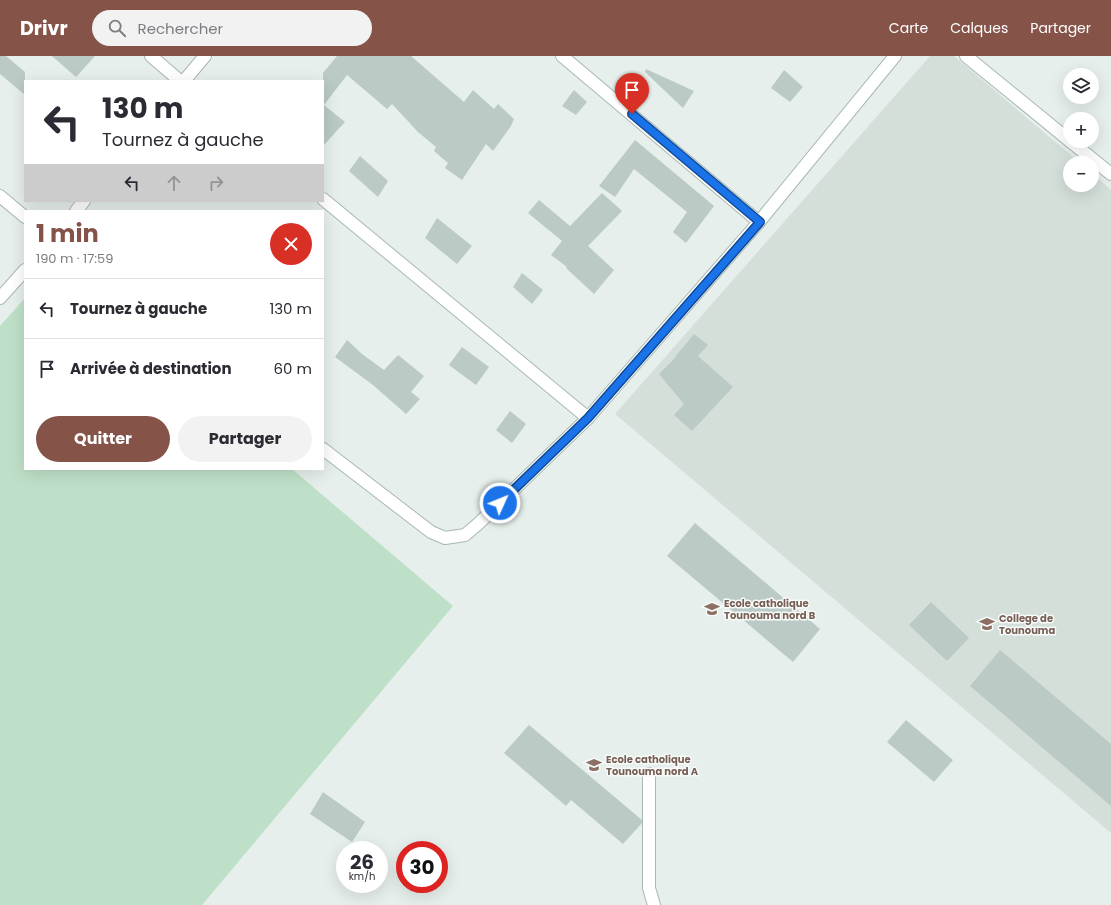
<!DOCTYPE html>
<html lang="fr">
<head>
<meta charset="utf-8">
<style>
	:root { --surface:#fff; --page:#f2f2f3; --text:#2b2b33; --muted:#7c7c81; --line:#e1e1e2; --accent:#855347 }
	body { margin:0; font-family:Poppins,sans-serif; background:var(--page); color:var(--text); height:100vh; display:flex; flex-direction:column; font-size:15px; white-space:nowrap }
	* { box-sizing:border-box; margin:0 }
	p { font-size:13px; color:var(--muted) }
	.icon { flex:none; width:22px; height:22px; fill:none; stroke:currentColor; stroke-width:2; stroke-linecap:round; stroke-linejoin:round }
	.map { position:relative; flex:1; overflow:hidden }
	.details { position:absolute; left:24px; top:154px; width:300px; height:260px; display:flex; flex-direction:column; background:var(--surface); border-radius:0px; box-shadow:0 4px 16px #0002 }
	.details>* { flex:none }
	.guide { position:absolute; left:24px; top:24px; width:300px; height:122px; border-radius:0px; box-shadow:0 4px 16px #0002; background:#fff; color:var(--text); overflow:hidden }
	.tools { position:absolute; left:1063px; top:12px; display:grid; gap:8px }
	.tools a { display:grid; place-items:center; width:36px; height:36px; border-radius:50%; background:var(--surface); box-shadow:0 4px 16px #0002; font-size:20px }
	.speed { position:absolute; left:336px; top:785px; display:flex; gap:8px; font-size:20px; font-weight:700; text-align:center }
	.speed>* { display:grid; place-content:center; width:52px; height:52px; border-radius:50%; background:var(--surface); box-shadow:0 4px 16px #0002; line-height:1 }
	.speed small { font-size:10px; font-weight:400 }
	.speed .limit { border:6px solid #d22; background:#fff; color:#111 }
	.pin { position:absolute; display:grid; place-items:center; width:34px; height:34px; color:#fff; margin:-41px -17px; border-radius:50% 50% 50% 0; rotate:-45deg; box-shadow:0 0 4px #0007 }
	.pin .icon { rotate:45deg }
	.me { position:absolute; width:44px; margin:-22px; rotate:46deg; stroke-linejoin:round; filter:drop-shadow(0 0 3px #0008) }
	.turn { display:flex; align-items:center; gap:14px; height:84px; padding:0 12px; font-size:18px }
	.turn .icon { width:52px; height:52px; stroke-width:2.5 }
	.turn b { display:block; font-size:28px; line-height:34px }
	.lanes { display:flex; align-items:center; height:38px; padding:0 12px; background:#0003; justify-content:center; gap:20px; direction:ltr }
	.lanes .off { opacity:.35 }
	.round { display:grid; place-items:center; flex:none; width:42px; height:42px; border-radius:21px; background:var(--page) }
	.summary { display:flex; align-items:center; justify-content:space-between; height:68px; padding:0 12px }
	h1 { font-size:24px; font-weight:700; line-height:30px; color:var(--accent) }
	.button { display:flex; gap:8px; margin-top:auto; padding:8px 12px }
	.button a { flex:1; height:46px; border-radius:24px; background:var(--accent); color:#fff; font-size:16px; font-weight:700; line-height:46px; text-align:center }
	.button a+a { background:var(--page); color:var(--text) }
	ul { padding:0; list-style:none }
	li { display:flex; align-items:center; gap:12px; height:60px; padding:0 12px; border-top:1px solid var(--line) }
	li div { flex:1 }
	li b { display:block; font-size:15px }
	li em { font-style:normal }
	header { display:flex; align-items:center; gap:24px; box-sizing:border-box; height:56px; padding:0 20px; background:var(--accent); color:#fff }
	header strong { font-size:19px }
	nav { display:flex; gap:22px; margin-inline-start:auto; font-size:14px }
	.search { width:280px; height:36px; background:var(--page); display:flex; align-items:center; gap:10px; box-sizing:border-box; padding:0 14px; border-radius:22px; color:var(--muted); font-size:15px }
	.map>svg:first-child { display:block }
	.built { fill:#d4dfda }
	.green { fill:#bfe0c8 }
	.building { fill:#bbcac4 }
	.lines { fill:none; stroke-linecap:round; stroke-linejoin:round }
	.minor-casing { stroke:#a8b8b2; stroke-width:14 }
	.minor { stroke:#fff; stroke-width:12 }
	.route-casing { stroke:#114b97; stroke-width:10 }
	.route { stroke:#1a73e8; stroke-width:7 }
	.labels { text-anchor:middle; stroke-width:3; stroke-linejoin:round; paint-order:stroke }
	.education-label { font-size:10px; font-weight:bold; fill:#785e54; stroke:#f7fbf9; text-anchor:start }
</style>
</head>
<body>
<header>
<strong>Drivr</strong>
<div class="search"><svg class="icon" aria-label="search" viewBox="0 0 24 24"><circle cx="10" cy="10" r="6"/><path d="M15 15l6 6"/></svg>Rechercher</div>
<nav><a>Carte</a><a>Calques</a><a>Partager</a></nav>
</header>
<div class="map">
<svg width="1111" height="849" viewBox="0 0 1111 849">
	<rect width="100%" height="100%" fill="#e6efeb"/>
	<path class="built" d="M 930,0 L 954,0 L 1080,107 L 1070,107 L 1070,129 L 1092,129 L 1092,117 L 1111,134 L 1111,777 L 615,358 Z"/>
	<path class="green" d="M 25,242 L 25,413 L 292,413 L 453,550 L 202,849 L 0,849 L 0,270 Z"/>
	<g class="building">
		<path d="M 0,0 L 6,0 L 25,16 L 25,39 L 0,18 Z"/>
		<path d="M 52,0 L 95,0 L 76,21 Z"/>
		<path d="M 337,0 L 411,0 L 464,46 L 473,34 L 494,53 L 498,48 L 514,63 L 511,70 L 493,95 L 486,88 L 462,124 L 445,112 L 448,107 L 434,95 L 436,91 L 418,76 L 392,48 L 387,53 L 347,19 L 324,49 L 345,66 L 323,90 L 323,17 Z"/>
		<path d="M 646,13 L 694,35 L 683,52 L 645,16 Z"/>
		<path d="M 784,14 L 803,31 L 790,46 L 771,32 Z"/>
		<path d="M 574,34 L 587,46 L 576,59 L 562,50 Z"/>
		<path d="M 635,84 L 714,150 L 686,187 L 673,176 L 687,156 L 634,113 L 615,141 L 599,130 Z"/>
		<path d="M 360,100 L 388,125 L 378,141 L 349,115 Z"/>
		<path d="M 602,137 L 622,155 L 588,190 L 614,214 L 594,238 L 566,212 L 567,211 L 551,199 L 562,185 L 528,157 L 539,144 L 570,170 Z"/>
		<path d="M 437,162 L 472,190 L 457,208 L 425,182 Z"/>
		<path d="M 522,217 L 543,234 L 532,248 L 513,231 Z"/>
		<path d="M 694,278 L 708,289 L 698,300 L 733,331 L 692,375 L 674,359 L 684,348 L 659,318 L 675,302 L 675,301 Z"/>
		<path d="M 347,284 L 362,298 L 384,314 L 398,299 L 424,320 L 411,336 L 420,343 L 406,358 L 373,329 L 335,301 Z"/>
		<path d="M 462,291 L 489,311 L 476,329 L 449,309 Z"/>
		<path d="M 510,355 L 526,368 L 512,387 L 496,374 Z"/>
		<path d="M 695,467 L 820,573 L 793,606 L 667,500 Z"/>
		<path d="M 931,546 L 969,582 L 947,605 L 909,569 Z"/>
		<path d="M 1000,594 L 1111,688 L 1111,750 L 970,630 Z"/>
		<path d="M 906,664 L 953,704 L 934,726 L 887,686 Z"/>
		<path d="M 529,669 L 642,764 L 642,767 L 623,788 L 571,744 L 566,750 L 504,697 Z"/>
		<path d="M 323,736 L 365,766 L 352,786 L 310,758 Z"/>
	</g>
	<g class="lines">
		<g class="minor-casing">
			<g id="minor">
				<path d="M 151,0 L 180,25"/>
				<path d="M 562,0 L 759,166"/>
				<path d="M 966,0 L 1070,85"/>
				<path d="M 184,25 L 205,0"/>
				<path d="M 1070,85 L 1111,118"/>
				<path d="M 0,140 L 25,161"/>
				<path d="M 323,143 L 588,362"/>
				<path d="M 76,155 L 84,145"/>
				<path d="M 0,242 L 25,214"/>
				<path d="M 323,393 L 431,476 L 445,482 L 465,479 L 478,468 L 588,362 L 759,166 L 895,0"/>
				<path d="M 649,718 L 649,832 L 654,849"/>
			</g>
		</g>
		<use href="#minor" class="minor"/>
	</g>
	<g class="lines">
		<g class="route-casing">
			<path id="route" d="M 500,447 L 588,362 L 760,166 L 632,58"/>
		</g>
		<use href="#route" class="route"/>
	</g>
	<defs>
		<g id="school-bare" transform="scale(1.2)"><path d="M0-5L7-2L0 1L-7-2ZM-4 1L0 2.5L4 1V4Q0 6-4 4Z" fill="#8d6e63" stroke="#f7fbf9" stroke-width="2.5" paint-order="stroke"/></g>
	</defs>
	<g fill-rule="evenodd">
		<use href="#school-bare" x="712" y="553"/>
		<use href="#school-bare" x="987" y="568"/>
		<use href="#school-bare" x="594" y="709"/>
	</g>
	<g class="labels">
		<g class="education-label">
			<text x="724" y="551">Ecole catholique<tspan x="724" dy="12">Tounouma nord B</tspan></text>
			<text x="999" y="566">College de<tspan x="999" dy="12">Tounouma</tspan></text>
			<text x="606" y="707">Ecole catholique<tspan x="606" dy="12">Tounouma nord A</tspan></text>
		</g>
	</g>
</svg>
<div class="tools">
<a><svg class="icon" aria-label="layers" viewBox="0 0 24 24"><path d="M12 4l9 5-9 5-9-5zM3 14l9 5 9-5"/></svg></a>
<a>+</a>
<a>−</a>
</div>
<div class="speed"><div>26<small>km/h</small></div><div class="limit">30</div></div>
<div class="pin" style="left:632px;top:58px;background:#d93025"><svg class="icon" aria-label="arrive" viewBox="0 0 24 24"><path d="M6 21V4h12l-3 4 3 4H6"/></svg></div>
<svg class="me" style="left:500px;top:447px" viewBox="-20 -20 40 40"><circle r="17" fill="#1a73e8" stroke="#fff" stroke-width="3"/><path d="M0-11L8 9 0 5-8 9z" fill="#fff"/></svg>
<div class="guide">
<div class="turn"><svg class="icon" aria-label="left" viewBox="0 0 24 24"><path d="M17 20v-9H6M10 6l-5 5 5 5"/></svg><div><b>130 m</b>Tournez à gauche</div></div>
<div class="lanes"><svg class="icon" aria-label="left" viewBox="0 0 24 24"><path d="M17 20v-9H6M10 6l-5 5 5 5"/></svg><svg class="icon off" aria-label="ahead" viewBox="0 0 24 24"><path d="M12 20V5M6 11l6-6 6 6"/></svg><svg class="icon off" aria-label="right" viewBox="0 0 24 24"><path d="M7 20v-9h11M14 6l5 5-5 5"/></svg></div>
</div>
<section class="details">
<div class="summary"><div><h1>1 min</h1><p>190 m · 17:59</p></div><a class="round" style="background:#d93025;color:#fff"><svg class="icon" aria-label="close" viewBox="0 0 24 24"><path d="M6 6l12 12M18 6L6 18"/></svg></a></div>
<ul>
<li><svg class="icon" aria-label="left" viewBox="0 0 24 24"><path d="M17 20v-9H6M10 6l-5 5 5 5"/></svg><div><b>Tournez à gauche</b></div><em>130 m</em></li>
<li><svg class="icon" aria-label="arrive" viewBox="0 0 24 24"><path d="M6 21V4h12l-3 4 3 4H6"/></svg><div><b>Arrivée à destination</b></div><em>60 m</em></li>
</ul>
<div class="button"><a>Quitter</a><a>Partager</a></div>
</section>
</div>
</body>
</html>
